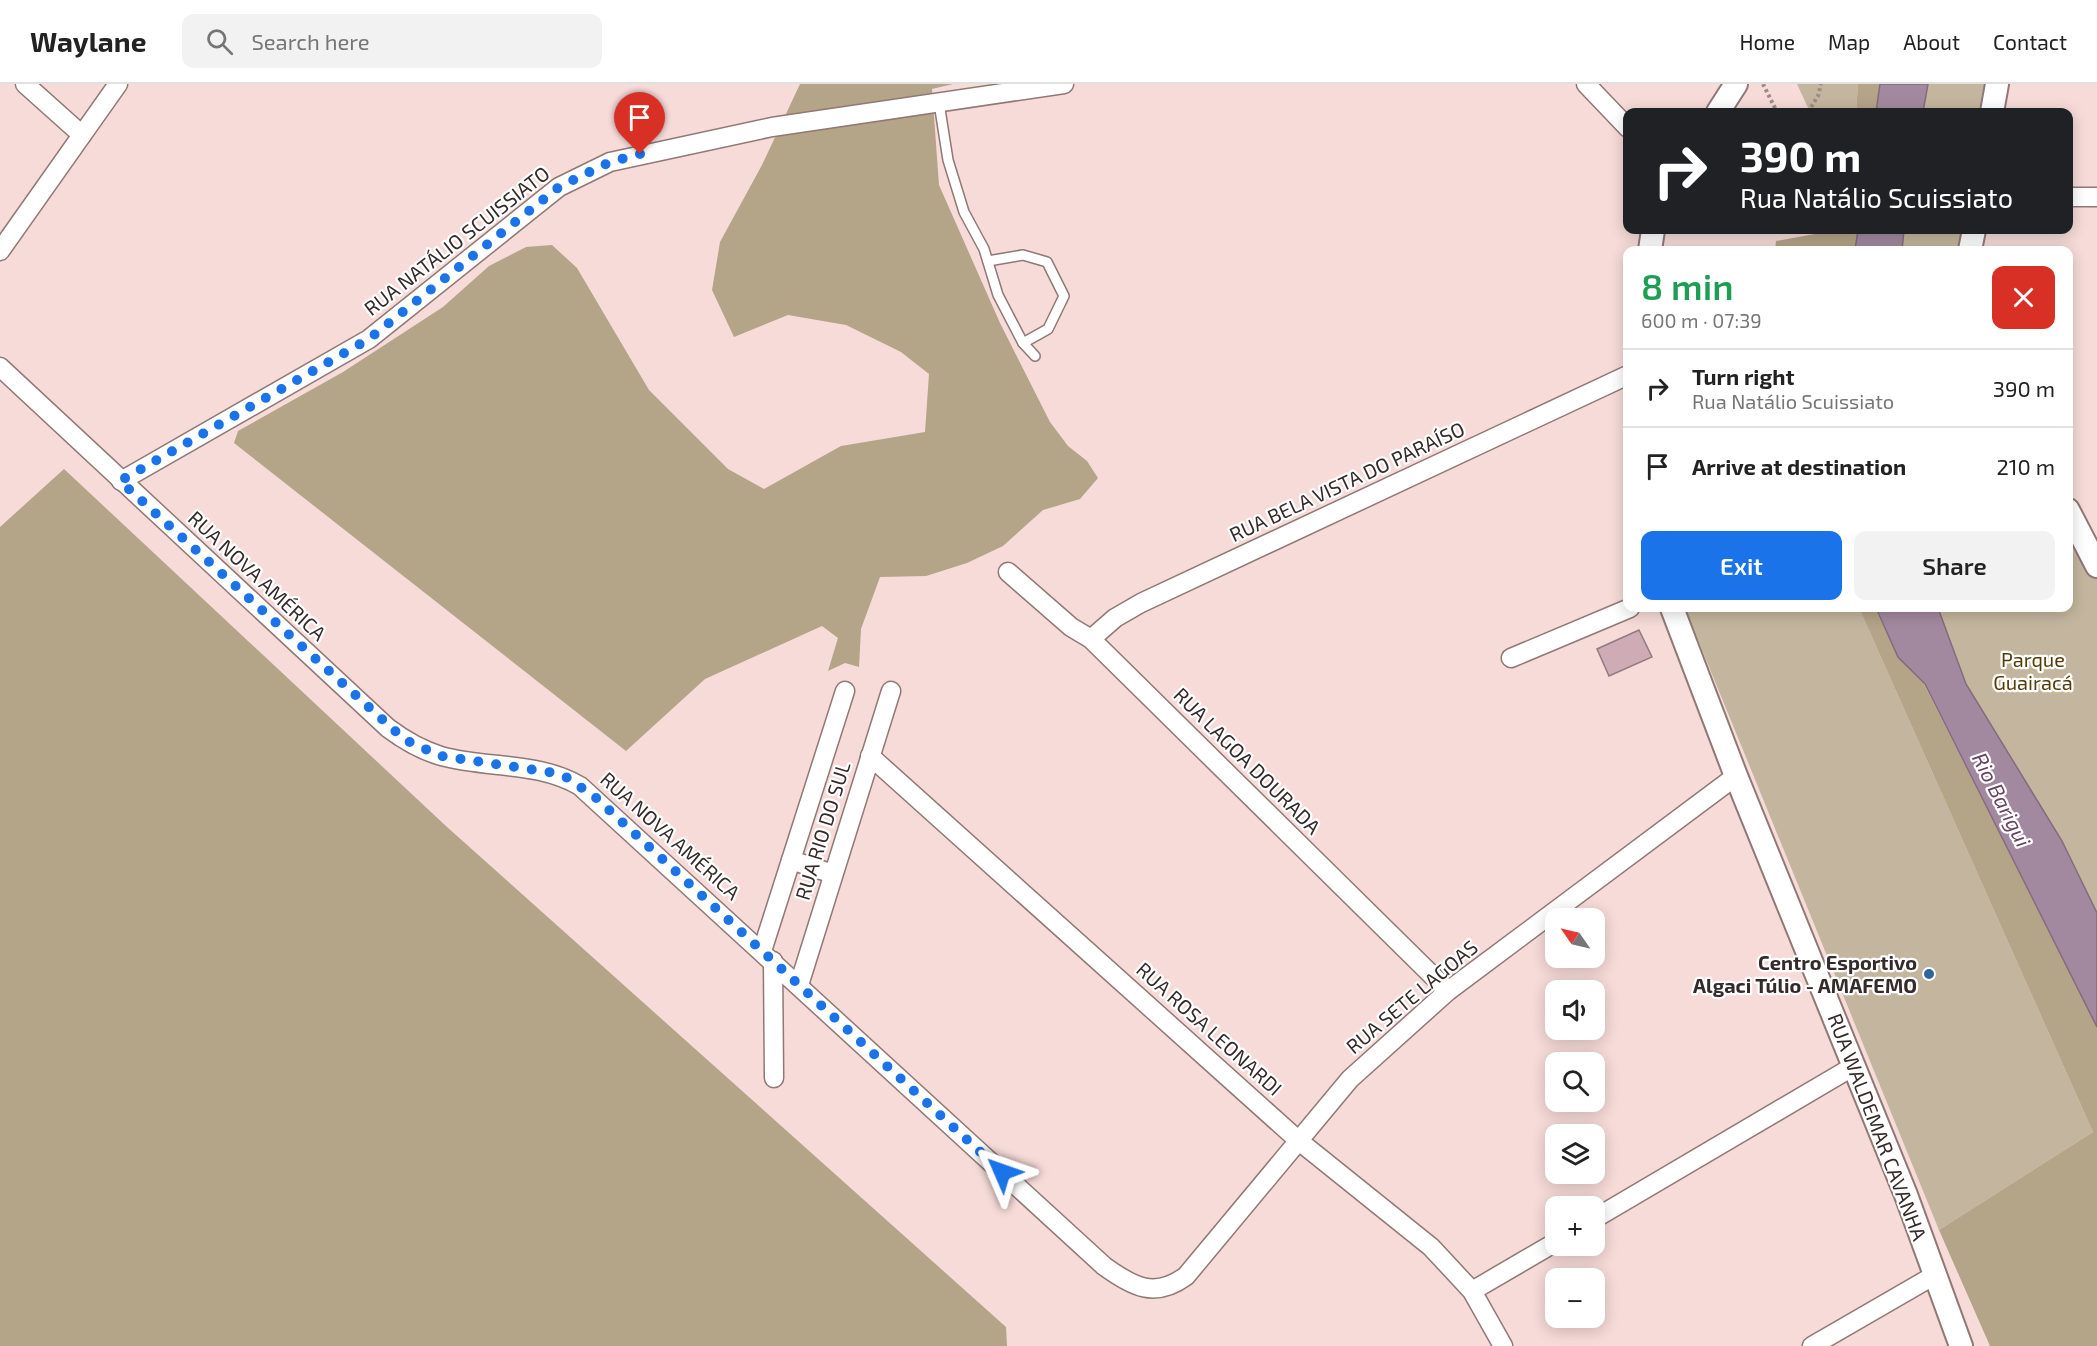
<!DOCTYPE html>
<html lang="en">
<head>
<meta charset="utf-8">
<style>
	:root { --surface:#fff; --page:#f2f2f2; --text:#222; --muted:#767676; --line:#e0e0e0; --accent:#1a73e8 }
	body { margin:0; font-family:"Exo 2",sans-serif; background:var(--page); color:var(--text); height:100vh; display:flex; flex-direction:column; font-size:22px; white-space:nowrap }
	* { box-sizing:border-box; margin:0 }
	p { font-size:20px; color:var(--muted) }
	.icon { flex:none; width:33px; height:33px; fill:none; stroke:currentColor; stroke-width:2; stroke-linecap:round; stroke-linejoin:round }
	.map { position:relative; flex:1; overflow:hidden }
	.sheet { position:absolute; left:1623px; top:162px; width:450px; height:366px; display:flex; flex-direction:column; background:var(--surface); border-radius:12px; box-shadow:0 3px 15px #0003 }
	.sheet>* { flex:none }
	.banner { position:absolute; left:1623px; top:24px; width:450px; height:126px; border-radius:12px; box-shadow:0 3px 15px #0003; background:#202124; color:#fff; overflow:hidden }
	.needle { width:39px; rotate:304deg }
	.fabs { position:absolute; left:1545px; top:824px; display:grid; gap:12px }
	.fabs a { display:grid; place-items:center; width:60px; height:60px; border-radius:12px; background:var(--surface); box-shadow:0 3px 15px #0003; font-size:30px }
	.pin { position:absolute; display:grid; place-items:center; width:51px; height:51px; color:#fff; margin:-62px -26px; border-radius:50% 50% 50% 0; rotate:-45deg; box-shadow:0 0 6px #0007 }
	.pin .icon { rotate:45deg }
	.me { position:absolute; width:66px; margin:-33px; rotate:313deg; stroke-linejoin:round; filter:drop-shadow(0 0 4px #0008) }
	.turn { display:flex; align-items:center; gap:21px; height:126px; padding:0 18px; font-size:27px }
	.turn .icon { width:78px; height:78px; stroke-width:2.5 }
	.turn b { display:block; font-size:42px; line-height:51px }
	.round { display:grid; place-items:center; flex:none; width:63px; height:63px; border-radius:12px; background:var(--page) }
	.head { display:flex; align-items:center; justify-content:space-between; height:102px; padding:0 18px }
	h1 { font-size:36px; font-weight:600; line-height:45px; color:#1e9e55 }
	.action { display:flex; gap:12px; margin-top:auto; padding:12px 18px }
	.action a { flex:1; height:69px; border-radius:12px; background:var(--accent); color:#fff; font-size:24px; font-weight:600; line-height:69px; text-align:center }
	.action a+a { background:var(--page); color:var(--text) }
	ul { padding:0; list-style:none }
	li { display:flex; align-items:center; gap:18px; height:78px; padding:0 18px; border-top:2px solid var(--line) }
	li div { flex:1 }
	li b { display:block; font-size:22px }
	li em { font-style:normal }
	header { display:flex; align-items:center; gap:36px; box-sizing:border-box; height:84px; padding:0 30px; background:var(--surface); border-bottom:2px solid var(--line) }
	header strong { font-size:28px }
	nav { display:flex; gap:33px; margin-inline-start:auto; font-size:21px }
	.search { width:420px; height:54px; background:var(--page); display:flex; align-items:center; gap:15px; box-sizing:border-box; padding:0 21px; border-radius:12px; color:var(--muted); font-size:22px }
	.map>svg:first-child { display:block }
	.green { fill:#c4b69e }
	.forest { fill:#b4a488 }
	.water { fill:#a3899f; stroke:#826c7c; stroke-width:1.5 }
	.building { fill:#ceabb5; stroke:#917a80; stroke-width:1.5 }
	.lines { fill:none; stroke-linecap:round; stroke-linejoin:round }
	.service-casing { stroke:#907875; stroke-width:12 }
	.minor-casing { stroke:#907875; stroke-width:21 }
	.tertiary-casing { stroke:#907875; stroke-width:26 }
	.path { stroke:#9e8b88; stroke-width:4; stroke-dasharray:3 3; stroke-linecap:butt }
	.service { stroke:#fff; stroke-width:9 }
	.minor { stroke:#fff; stroke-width:18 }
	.tertiary { stroke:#fff; stroke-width:22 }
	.route { stroke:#1a73e8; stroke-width:10; stroke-dasharray:0 18 }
	.poi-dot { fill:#2b679e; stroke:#fff; stroke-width:2 }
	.labels { text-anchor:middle; stroke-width:4.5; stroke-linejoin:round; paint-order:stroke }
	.street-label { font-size:20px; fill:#342a29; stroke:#fff }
	.park-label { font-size:20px; fill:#553c07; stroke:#fff }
	.poi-label { font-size:20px; font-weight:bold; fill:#342a29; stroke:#fff; text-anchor:end }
	.water-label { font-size:21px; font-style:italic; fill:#684163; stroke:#fff }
</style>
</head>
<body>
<header>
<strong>Waylane</strong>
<div class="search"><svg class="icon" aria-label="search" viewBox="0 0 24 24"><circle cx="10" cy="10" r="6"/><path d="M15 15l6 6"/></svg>Search here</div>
<nav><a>Home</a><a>Map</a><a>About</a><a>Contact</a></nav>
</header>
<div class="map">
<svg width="2097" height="1262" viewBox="0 0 2097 1262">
	<rect width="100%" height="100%" fill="#f6dbd8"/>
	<g class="green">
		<path d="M 1797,0 L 1858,0 L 1856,28 L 1810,28 Z"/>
		<path d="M 1928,0 L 1987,0 L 1982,28 L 1923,28 Z"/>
		<path d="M 1904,146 L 1962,146 L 1959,166 L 1902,166 Z"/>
		<path d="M 2069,438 L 2097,489 L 2097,829 L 2062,757 L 1966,600 L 1938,524 L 2068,524 Z"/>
		<path d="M 1685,524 L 1859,524 L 2093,1048 L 1939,1146 Z"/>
	</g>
	<g class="forest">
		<path d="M 800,0 L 953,0 L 932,5 L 939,101 L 1000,239 L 1050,338 L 1068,362 L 1087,377 L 1098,394 L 1080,415 L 1043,426 L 1003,462 L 967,479 L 926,492 L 880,493 L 861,545 L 859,583 L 845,579 L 828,587 L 838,554 L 822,542 L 705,595 L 626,667 L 234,359 L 238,347 L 343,288 L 443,223 L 489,182 L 526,163 L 552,161 L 577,184 L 649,306 L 728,385 L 764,405 L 841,362 L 925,348 L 929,290 L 901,268 L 846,241 L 788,231 L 734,253 L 712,206 L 720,158 L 762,81 Z"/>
		<path d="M 1858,0 L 1880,0 L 1876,28 L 1856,28 Z"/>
		<path d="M 1820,146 L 1858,146 L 1855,166 L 1775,166 L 1776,157 L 1820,149 Z"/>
		<path d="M 64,385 L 447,743 L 1006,1243 L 1007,1262 L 0,1262 L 0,443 Z"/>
		<path d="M 1859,524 L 1875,524 L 1898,573 L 1924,600 L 2097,943 L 2097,1262 L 1990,1262 L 1939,1146 L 2093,1048 Z"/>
	</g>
	<g class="water">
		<path d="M 1880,0 L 1928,0 L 1923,28 L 1876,28 Z"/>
		<path d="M 1858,146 L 1904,146 L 1902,166 L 1855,166 Z"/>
		<path d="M 1876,524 L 1938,524 L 1966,600 L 2062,757 L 2097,829 L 2097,943 L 1925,600 L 1898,573 Z"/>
	</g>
	<path class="building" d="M 1639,546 L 1652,573 L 1609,592 L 1597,565 Z"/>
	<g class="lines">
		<g class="service-casing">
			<g id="service">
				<path d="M 939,19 L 948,76 L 964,128 L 984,165 L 998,211 L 1023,259 L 1035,272"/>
				<path d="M 988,177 L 1023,171 L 1047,178 L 1064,212 L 1048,245 L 1023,259"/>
			</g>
		</g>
		<g class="minor-casing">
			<g id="minor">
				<path d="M 25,0 L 82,51"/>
				<path d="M 1586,0 L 1628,44"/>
				<path d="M 2068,113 L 2097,113"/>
				<path d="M 0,167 L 118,0"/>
				<path d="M 0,283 L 388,644 C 404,656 421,666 441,672 C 488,685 537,677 580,702 L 1104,1182 C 1133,1203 1155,1215 1186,1192 L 1350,995 L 1448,907 L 1736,692"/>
				<path d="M 121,397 L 369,255 L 559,103 L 610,78 L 772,43 L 1064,0"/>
				<path d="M 1008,488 L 1071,543 L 1091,555 L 1448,907"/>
				<path d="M 1091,555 L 1115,534 L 1141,519 L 1628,291"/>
				<path d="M 1511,574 L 1630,524"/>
				<path d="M 870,672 L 1299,1057 L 1431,1163 L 1472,1207 L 1503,1262"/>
				<path d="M 791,776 L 833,790"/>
				<path d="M 762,867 L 845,607"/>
				<path d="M 773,877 L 774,994"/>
				<path d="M 799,901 L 891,607"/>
				<path d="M 1594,1135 L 1854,982"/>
				<path d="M 1472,1207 L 1556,1158"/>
				<path d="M 1812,1262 L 1935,1191"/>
			</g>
		</g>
		<g class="tertiary-casing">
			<g id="tertiary">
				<path d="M 1718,28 L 1736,0"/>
				<path d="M 1992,28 L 1997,0"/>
				<path d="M 1650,166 L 1653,146"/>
				<path d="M 1970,166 L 1974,146"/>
				<path d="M 2068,426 L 2097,482"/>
				<path d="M 1672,524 L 1736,692 L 1906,1111 L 1961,1262"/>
			</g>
		</g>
		<g class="path">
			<path d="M 1763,0 L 1777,28"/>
			<path d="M 1808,28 L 1818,12 L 1821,0"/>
		</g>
		<use href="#service" class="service"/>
		<use href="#minor" class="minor"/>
		<use href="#tertiary" class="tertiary"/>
	</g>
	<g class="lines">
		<path class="route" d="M 640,70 L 610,78 L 559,103 L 369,255 L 120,397 L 405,656 L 441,672 L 549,688 L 566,693 L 595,713 L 1002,1088"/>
	</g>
	<circle class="poi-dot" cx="1929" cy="890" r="6"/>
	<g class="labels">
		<g class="street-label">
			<text transform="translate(457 157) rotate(-38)" y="7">RUA NATÁLIO SCUISSIATO</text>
			<text transform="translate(1347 398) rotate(-25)" y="7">RUA BELA VISTA DO PARAÍSO</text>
			<text transform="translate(257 492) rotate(43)" y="7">RUA NOVA AMÉRICA</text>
			<text transform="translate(1247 677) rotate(45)" y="7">RUA LAGOA DOURADA</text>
			<text transform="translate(823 747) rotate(-73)" y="7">RUA RIO DO SUL</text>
			<text transform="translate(670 752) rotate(42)" y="7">RUA NOVA AMÉRICA</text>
			<text transform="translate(1412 913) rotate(-40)" y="7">RUA SETE LAGOAS</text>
			<text transform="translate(1209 945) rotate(42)" y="7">RUA ROSA LEONARDI</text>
			<text transform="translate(1877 1043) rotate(69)" y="7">RUA WALDEMAR CAVANHA</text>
		</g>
		<g class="park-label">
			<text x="2033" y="583">Parque<tspan x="2033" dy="23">Guairacá</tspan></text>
		</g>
		<g class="poi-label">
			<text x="1917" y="886">Centro Esportivo<tspan x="1917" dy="23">Algaci Túlio - AMAFEMO</tspan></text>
		</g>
		<g class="water-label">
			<text transform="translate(2001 716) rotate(63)" y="7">Rio Barigui</text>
		</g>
	</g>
</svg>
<div class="fabs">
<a><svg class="needle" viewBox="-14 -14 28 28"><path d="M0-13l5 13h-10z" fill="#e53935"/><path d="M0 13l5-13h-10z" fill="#767676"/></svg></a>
<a><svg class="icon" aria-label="sound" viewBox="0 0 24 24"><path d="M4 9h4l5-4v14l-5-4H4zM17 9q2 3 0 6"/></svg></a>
<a><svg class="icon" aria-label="search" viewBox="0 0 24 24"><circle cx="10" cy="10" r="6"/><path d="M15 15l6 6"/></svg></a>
<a><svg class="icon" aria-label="layers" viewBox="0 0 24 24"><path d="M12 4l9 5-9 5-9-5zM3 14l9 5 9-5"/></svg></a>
<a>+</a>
<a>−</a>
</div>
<div class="pin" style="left:640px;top:70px;background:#d93025"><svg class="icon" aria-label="arrive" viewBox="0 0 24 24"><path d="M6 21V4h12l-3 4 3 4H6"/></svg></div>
<svg class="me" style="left:1002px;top:1088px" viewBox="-20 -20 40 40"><path d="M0-17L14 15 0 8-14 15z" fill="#1a73e8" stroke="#fff" stroke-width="4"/></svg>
<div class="banner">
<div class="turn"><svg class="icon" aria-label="right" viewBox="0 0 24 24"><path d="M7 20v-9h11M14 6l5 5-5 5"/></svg><div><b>390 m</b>Rua Natálio Scuissiato</div></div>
</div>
<section class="sheet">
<div class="head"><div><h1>8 min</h1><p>600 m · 07:39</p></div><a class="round" style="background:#d93025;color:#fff"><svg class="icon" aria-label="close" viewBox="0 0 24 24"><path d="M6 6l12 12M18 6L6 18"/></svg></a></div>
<ul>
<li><svg class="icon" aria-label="right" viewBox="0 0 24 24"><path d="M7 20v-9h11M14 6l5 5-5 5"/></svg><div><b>Turn right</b><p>Rua Natálio Scuissiato</p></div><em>390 m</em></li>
<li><svg class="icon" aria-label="arrive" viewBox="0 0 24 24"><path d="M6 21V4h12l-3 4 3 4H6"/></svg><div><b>Arrive at destination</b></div><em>210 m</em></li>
</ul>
<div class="action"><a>Exit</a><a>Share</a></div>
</section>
</div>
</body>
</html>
